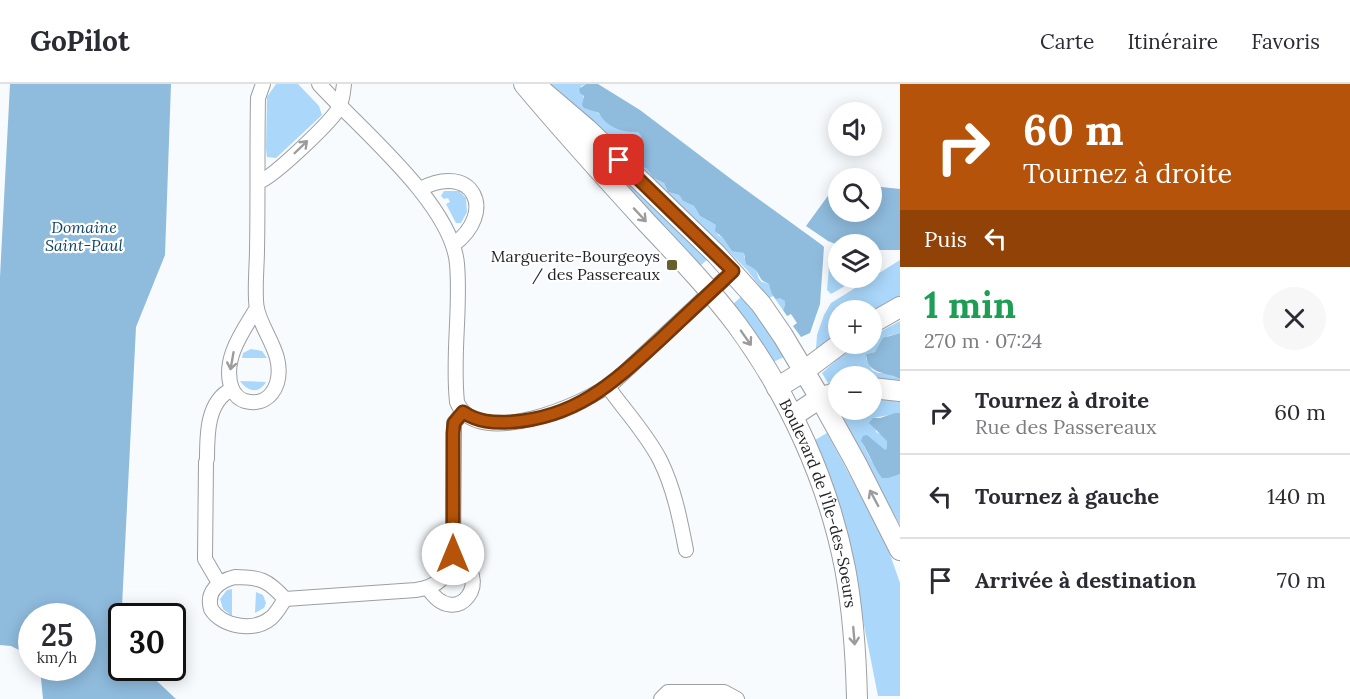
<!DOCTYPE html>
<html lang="fr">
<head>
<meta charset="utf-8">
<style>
	:root { --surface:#fff; --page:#f7f7f7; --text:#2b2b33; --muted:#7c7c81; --line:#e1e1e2 }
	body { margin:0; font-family:Lora,serif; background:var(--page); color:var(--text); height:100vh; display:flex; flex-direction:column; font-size:22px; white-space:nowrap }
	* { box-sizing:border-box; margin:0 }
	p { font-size:20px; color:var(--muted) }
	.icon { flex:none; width:33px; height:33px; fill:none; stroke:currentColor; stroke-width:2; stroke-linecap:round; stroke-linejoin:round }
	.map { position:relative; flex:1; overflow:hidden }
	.panel { display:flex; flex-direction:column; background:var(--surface); width:450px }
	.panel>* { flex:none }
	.banner { background:#b45309; color:#fff; overflow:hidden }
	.controls { position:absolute; left:828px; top:18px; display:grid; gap:12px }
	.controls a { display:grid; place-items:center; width:54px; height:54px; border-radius:50%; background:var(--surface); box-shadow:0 3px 15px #0003; font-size:30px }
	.speed { position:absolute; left:18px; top:519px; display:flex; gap:12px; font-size:30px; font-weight:700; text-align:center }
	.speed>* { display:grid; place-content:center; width:78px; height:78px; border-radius:50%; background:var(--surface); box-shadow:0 3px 15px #0003; line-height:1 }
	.speed small { font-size:15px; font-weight:400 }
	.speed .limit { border:3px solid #111; border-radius:9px; background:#fff; color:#111 }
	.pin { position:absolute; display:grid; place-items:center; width:51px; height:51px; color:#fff; margin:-26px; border-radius:12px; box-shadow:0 3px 9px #0006 }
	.me { position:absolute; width:66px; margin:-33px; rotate:0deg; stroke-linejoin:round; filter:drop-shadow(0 0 4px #0008) }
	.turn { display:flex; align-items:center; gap:21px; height:126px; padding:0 24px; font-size:27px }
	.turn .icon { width:78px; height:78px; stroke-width:2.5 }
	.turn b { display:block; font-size:42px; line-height:51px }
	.then { display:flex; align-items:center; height:57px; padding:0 24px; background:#0003; gap:12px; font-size:22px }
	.round { display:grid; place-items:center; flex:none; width:63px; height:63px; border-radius:32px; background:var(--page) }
	.head { display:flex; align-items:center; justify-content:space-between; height:102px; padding:0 24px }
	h1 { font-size:36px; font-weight:700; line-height:45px; color:#1e9e55 }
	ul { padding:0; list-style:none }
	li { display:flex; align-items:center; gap:18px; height:84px; padding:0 24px; border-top:2px solid var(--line) }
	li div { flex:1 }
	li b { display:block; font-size:22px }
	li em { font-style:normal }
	header { display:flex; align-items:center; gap:36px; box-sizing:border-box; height:84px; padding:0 30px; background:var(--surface); border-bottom:2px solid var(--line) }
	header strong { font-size:28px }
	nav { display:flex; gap:33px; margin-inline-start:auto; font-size:21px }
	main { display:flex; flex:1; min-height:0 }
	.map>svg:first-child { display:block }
	.green { fill:#aad7fa }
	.forest { fill:#8fbbdd }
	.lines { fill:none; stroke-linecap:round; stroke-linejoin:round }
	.street-casing { stroke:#9c9fa2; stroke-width:16 }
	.secondary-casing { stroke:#9c9fa2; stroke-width:22 }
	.street { stroke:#fff; stroke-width:14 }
	.secondary { stroke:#fff; stroke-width:20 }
	.oneway { stroke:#9c9c9d }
	.route-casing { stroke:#753606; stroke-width:15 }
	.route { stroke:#b45309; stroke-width:10 }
	.poi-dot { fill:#67602c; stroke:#fff; stroke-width:2 }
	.labels { text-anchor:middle; stroke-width:4.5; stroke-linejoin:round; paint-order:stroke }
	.park-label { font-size:16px; font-style:italic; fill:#114667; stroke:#fff }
	.poi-label { font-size:16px; fill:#232426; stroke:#fff; text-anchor:end }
	.street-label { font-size:16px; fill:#232426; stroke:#fff }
</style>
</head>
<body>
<header>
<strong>GoPilot</strong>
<nav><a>Carte</a><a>Itinéraire</a><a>Favoris</a></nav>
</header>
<main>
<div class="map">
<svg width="900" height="615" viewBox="0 0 900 615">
	<rect width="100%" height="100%" fill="#f7fbfe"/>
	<g class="green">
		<path d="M 276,0 L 298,0 L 319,22 L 322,31 L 276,74 L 267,73 L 266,65 L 267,13 Z"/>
		<path d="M 545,0 L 586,0 L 581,2 L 584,16 L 590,25 L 634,48 L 638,47 L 641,52 L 639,68 L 636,73 L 638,80 L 647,85 L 653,94 L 664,99 L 668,108 L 679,111 L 683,117 L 694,122 L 700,132 L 716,141 L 718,151 L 723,154 L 732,166 L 744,169 L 744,173 L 756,186 L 759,195 L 762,198 L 769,200 L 785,217 L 786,222 L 783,226 L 773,212 L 769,214 L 747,186 L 716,155 Z"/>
		<path d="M 584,50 L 709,174 L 700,182 L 580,54 Z"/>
		<path d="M 444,107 L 459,107 L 466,114 L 467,128 L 461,139 L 456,139 L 446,120 L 450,118 L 448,114 L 444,115 L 441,112 Z"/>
		<path d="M 833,166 L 838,167 L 838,194 L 859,194 L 831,210 L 827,206 L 830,171 Z"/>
		<path d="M 900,176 L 900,214 L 872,228 L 872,226 L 838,226 L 838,249 L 818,265 L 816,264 L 817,251 L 824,231 L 831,219 Z"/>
		<path d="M 742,212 L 759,233 L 784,273 L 773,278 L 753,246 L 733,220 Z"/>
		<path d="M 900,237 L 900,249 L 888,252 L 875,268 L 866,270 L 866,275 L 872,286 L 878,289 L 885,289 L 900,295 L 900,298 L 872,295 L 872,292 L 838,292 L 838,297 L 828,299 L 822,289 C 836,277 852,260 872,260 L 872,252 Z"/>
		<path d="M 251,265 L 262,267 L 267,274 L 242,274 L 243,269 Z"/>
		<path d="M 240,297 L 266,298 C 259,310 248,308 240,297 Z"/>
		<path d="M 872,314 L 900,318 L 900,329 L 873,334 L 876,348 L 882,351 L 888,357 L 887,364 L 885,367 L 861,357 C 871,373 874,394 900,390 L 900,441 L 841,333 L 841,326 L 872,326 Z"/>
		<path d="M 827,349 L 886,459 L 900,499 L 900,612 L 878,612 L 844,440 L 815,356 Z"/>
		<path d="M 232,505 L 232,532 L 223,525 L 220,515 L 227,506 Z"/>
		<path d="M 256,508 L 263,511 L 266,519 L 264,524 L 255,529 Z"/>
	</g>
	<g class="forest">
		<path d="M 10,0 L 171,0 L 165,171 L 136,243 L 120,562 L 122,584 L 143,584 L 176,615 L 43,615 L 40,584 L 82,584 L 82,532 L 32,532 L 31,572 L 11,562 L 0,561 L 0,193 Z"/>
		<path d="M 586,0 L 598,0 L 640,26 L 735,98 L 822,161 L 824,163 L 820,220 L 810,249 L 801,253 L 793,242 L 797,239 L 791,230 L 787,232 L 783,226 L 785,222 L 785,217 L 780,214 L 776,215 L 772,210 L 769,200 C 760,196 762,196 757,188 C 755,184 749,182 746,180 L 744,169 L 732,167 L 723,154 L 715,147 L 716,141 L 700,132 L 694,122 L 683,117 L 679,111 L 668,108 L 664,99 L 653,94 L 647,85 L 638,80 L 636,73 L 639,68 L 641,52 L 638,48 C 623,49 606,43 599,29 L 584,24 L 582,21 L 584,12 L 580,9 L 579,5 Z"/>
		<path d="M 838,98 L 838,128 L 872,128 L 872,102 L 900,105 L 900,166 L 872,166 L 872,160 L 838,161 L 828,157 L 806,142 Z"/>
		<path d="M 900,249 L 900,295 C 885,287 867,291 866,270 L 875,268 L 883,254 Z"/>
		<path d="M 895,329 L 900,329 L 900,390 L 888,394 L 882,394 C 873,382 869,369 861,357 L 863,352 L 867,351 L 885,366 L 887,364 L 887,357 L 869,339 L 873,334 L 880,334 Z"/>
	</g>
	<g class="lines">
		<g class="street-casing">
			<g id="street">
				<path d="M 319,0 C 359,44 452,120 457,180 C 461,225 452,272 457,318 C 477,367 586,320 615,297 L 733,187"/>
				<path d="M 258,98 C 272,95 328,40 337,27 C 342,19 343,9 344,0"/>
				<path d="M 420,105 C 473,77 498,128 453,161"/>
				<path d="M 257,224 C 243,247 221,276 232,305 C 235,311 238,315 245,317 C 260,321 272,314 277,299 C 285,271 263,250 257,225 C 254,211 257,181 257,166 C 258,115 257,65 258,14 L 263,0"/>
				<path d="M 608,303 C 625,327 646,349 660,376 C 674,404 680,435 686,466"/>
				<path d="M 207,375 C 207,350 207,317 232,305"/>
				<path d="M 206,378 L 205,475 L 219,499"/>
				<path d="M 235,493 C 260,493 268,496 285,515 C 281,521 277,529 271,534 C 254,548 222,543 211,525 C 206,508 218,497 235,493 Z"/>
				<path d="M 428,504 C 456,548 498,494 453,470"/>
				<path d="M 285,515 L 416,506 C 438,503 450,491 453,470 L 454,345 L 454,339 L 463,328"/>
				<path d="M 661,615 L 668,608 L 724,608 L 737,615"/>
			</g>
		</g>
		<g class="secondary-casing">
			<g id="secondary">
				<path id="s1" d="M 524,0 C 564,48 605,93 647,139 C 678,172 710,205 737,241 C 789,312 828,397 845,484 C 853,527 856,571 857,615"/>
				<path d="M 540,5 L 587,45 L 716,170 L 761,220 L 783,252 L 820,314 L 856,379 L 900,466"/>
				<path d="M 872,239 L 900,223"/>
				<path d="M 777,304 L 804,287 L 840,260"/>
				<path d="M 872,304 L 900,307"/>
				<path d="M 793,332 L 820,314 L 838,308"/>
			</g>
		</g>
		<use href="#street" class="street"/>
		<use href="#secondary" class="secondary"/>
	</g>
	<defs><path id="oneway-shaft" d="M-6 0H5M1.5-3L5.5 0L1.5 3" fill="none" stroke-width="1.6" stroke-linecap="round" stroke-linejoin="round" transform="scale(1.5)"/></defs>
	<g class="oneway">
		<use href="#oneway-shaft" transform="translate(301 63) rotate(-44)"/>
		<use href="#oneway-shaft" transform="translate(640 131) rotate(47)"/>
		<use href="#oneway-shaft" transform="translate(746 254) rotate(55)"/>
		<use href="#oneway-shaft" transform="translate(232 277) rotate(100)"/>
		<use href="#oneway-shaft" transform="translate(874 414) rotate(-118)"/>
		<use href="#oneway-shaft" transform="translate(854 552) rotate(85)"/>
	</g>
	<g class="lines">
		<g class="route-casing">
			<path id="route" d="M 453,470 L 453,349 L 454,339 L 463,328 C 478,338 493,339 511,338 C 579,333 615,297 663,253 C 686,231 710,209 733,187 L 619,76"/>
		</g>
		<use href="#route" class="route"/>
	</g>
	<rect class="poi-dot" x="666" y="175" width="12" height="12" rx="3"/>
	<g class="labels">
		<g class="park-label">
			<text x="84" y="149">Domaine<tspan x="84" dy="18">Saint-Paul</tspan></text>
		</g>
		<g class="poi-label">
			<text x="660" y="178">Marguerite-Bourgeoys<tspan x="660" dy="18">/ des Passereaux</tspan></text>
		</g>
		<g class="street-label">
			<text dy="6" stroke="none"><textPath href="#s1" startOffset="520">Boulevard de l'Île-des-Soeurs</textPath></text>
		</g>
	</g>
</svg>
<div class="controls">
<a><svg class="icon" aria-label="sound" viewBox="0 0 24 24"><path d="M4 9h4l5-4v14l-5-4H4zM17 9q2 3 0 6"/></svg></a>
<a><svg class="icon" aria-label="search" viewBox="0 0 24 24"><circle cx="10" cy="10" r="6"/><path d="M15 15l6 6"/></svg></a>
<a><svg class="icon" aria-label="layers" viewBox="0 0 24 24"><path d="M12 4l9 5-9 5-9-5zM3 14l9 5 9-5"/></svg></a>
<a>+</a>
<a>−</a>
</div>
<div class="speed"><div>25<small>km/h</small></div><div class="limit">30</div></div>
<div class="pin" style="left:619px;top:76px;background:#d93025"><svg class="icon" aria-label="arrive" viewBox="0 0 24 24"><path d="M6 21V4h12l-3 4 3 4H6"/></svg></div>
<svg class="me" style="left:453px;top:470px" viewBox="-20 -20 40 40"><circle r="19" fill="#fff"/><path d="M0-13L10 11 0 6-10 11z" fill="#b45309"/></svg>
</div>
<section class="panel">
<div class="banner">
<div class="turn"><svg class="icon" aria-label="right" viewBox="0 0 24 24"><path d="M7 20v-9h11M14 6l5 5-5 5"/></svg><div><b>60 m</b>Tournez à droite</div></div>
<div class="then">Puis<svg class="icon" aria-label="left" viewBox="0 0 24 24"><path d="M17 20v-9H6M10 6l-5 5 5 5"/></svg></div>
</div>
<div class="head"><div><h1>1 min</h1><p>270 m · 07:24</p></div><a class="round"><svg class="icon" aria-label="close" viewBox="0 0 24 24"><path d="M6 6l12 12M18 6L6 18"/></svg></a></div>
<ul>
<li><svg class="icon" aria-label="right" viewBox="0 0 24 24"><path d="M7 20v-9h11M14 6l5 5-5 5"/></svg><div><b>Tournez à droite</b><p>Rue des Passereaux</p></div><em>60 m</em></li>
<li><svg class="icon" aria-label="left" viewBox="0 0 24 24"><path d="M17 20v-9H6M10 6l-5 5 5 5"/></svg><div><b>Tournez à gauche</b></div><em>140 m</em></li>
<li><svg class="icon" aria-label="arrive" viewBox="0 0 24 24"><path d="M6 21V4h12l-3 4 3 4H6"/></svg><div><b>Arrivée à destination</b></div><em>70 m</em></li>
</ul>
</section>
</main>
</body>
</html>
